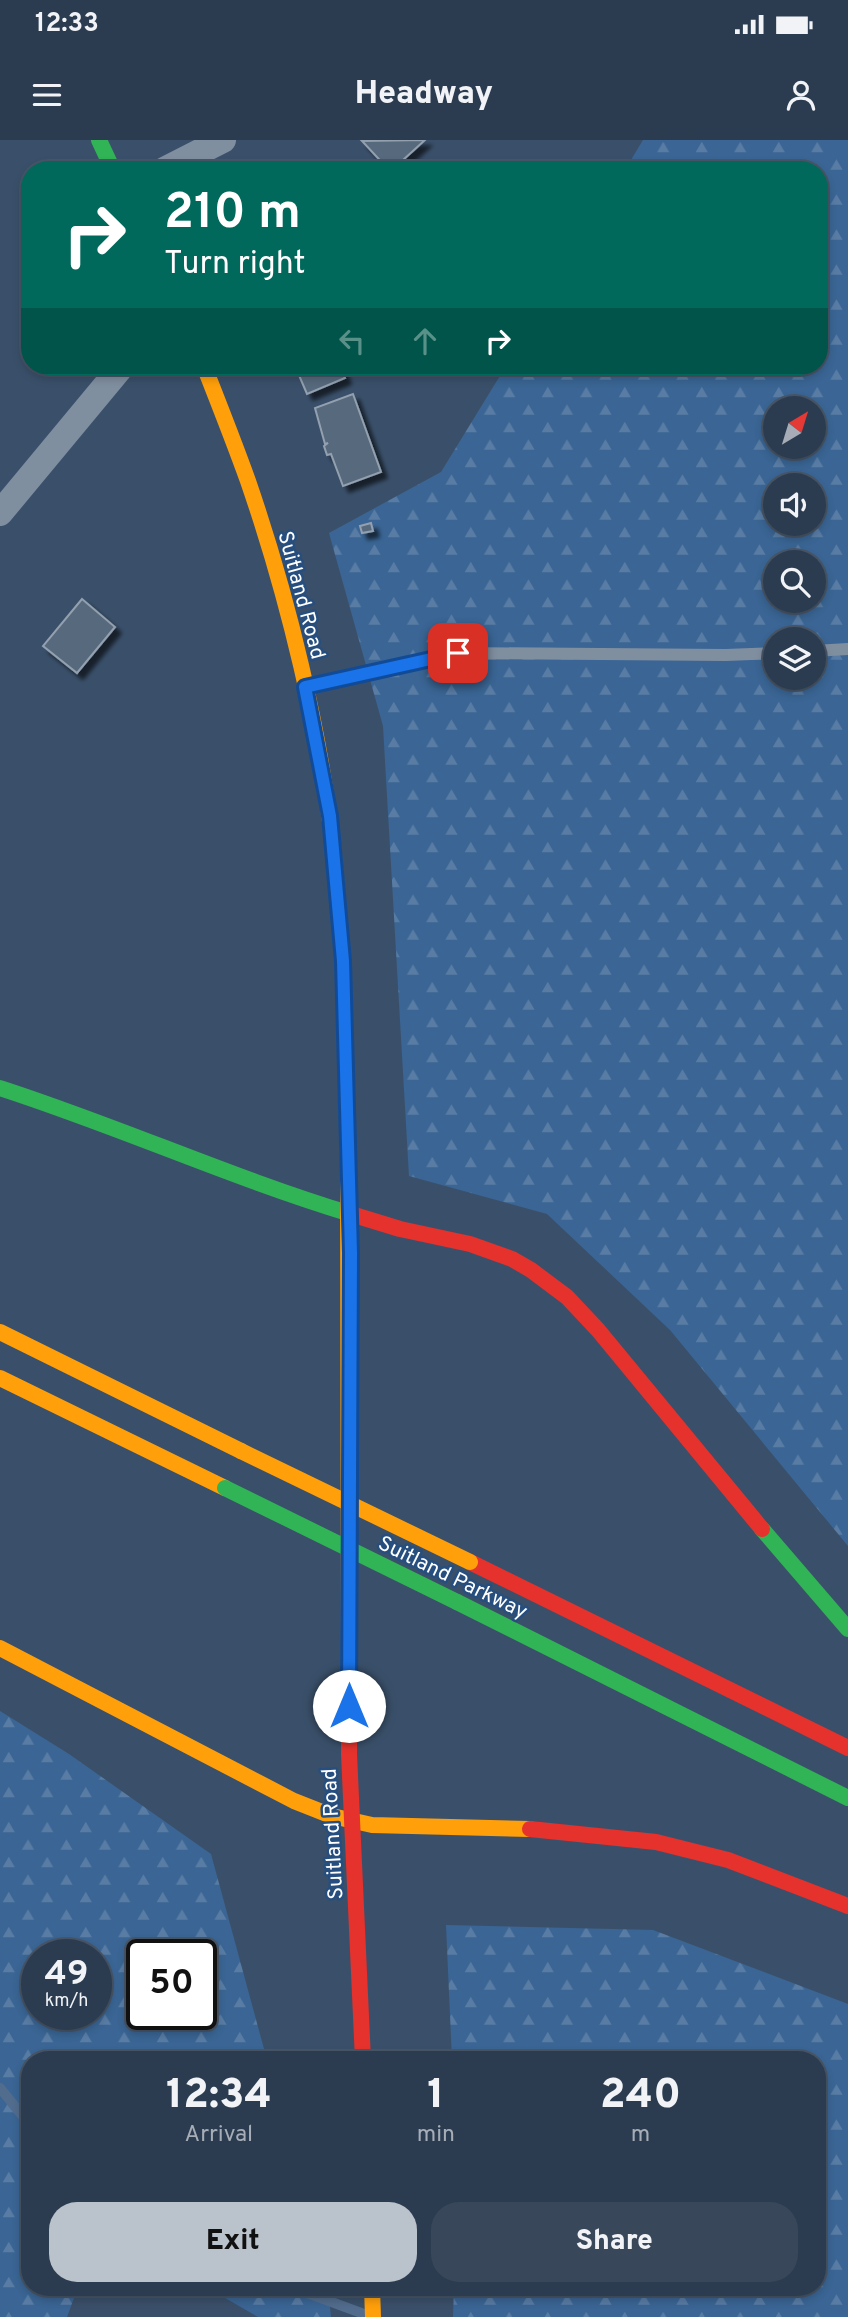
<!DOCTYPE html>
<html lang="en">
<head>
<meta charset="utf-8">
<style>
	:root { --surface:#2c3c50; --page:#38475a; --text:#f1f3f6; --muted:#a6adb7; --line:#485667; --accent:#bac2cb }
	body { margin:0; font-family:Overpass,sans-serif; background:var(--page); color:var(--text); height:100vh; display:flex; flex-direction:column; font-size:26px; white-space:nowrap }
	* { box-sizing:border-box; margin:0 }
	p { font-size:23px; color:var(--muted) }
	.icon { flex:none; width:38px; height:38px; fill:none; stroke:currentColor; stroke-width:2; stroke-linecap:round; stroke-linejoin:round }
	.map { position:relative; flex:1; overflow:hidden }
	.details { position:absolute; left:21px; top:1911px; width:805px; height:245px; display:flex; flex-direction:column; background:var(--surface); border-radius:28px; box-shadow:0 4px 10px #0003,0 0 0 2px var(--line) }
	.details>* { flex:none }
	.guide { position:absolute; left:21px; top:21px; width:807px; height:214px; border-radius:28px; box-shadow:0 4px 10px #0003,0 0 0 2px var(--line); background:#00695c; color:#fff; overflow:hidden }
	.needle { width:46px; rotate:38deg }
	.fabs { position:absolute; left:763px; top:256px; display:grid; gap:14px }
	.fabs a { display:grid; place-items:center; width:63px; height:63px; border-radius:50%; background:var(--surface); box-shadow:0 4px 10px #0003,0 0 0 2px var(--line); font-size:35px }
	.speed { position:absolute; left:21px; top:1799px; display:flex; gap:14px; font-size:35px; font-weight:700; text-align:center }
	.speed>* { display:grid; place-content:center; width:91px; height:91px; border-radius:50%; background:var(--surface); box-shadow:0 4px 10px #0003,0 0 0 2px var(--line); line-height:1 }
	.speed small { font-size:18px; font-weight:400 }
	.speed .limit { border:4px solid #111; border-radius:10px; background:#fff; color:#111 }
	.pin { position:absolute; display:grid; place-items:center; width:60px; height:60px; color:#fff; margin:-30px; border-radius:14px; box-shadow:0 4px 10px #0006 }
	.me { position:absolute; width:77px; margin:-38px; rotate:0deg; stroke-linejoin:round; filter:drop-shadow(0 0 5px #0008) }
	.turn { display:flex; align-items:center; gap:24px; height:147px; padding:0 28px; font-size:32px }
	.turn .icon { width:91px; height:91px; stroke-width:2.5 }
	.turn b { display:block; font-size:49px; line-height:60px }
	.lanes { display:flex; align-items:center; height:66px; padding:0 28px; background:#0003; justify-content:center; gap:35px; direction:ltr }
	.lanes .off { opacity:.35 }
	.eta { display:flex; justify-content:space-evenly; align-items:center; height:119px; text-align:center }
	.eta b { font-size:42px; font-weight:800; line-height:49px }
	.cta { display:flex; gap:14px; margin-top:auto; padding:14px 28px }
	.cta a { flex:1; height:80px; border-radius:28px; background:var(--accent); color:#111; font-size:28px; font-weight:800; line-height:80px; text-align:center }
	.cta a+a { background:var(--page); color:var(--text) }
	.status { display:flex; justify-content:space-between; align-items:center; height:49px; padding:0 35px; background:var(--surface); direction:ltr }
	.status svg { height:19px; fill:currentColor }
	header { display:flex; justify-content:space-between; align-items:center; height:91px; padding:0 28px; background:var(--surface); font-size:32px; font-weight:800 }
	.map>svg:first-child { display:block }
	.forest { fill:url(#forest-firs); fill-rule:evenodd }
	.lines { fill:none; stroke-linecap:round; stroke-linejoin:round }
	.stream { stroke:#516c8d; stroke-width:10 }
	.building { fill:#57697d; stroke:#93a0af; stroke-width:2; filter:url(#shadow) }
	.lane { stroke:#808fa0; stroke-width:12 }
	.street { stroke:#808fa0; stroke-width:26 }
	.fast { stroke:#30b455; stroke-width:16 }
	.slow { stroke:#ff9f0a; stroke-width:16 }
	.jam { stroke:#e5322d; stroke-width:16 }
	.fast-bridge { stroke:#30b455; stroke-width:16 }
	.slow-bridge { stroke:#ff9f0a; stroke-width:16 }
	.route-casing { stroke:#114b97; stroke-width:18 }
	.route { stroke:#1a73e8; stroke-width:12 }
	.labels { text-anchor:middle; stroke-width:5; stroke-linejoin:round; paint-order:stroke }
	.street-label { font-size:21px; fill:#fff; stroke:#264e7e }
</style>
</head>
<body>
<div class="status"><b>12:33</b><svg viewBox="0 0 49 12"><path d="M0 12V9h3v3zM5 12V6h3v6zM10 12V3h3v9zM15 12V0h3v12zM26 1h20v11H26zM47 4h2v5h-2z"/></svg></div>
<header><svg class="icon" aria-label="menu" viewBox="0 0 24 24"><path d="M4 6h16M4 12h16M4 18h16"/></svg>Headway<svg class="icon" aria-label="person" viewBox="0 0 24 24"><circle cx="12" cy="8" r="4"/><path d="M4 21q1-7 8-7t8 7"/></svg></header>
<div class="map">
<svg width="848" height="2177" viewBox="0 0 848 2177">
	<defs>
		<pattern id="forest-firs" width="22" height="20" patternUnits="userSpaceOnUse" patternTransform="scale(1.75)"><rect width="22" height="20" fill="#3a6594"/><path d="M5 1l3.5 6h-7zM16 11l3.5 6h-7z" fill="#587ca4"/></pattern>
		<filter id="shadow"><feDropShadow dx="6" dy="6" stdDeviation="2" flood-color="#0009"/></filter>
	</defs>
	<rect width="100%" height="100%" fill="#3a506a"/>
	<g class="forest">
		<path d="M 643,0 L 848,0 L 848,1406 L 670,1190 L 547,1074 L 409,1036 L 383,586 L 329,393 L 441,332 L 506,226 L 819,226 L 819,30 L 625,30 ZM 775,268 L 814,268 L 814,306 L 775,306 ZM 775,345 L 814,345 L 814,383 L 775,383 ZM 775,422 L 814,422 L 814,460 L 775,460 ZM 775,499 L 814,499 L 814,537 L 775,537 Z"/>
		<path d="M 0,1571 L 69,1614 L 211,1714 L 267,1920 L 30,1920 L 30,2147 L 78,2147 L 67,2177 L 0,2177 ZM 37,1815 L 96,1815 L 96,1874 L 37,1874 ZM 142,1815 L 201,1815 L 201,1874 L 142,1874 Z"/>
		<path d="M 446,1785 L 653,1790 L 848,1864 L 848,2177 L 453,2177 L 454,2147 L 817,2147 L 817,1920 L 452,1920 Z"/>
		<path d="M 206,2147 L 328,2147 L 331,2177 L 258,2177 Z"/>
	</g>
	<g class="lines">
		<g class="stream">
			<path d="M 0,1948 L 30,1985"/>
			<path d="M 291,2147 L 364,2174"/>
		</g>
	</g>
	<g class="building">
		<path d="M 425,0 L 392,30 L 389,30 L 362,1 Z"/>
		<path d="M 295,226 L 340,226 L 345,238 L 307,254 Z"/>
		<path d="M 353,254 L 381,332 L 343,346 L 331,314 L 327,315 L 324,306 L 328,303 L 325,304 L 315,268 Z"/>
		<path d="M 371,383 L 373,391 L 362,393 L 360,386 Z"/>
		<path d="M 82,459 L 115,487 L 77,533 L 43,506 Z"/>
	</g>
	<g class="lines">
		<g class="lane">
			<path d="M 814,511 L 848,509"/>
			<path d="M 309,546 L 458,513 L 726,515 L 775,513"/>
		</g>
		<g class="street">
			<path d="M 164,30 L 223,0"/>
			<path d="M 0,373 L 122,226"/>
		</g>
		<g class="fast">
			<path d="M 99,0 L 113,30"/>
			<path d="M 334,715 L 343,821 L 348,1018"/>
			<path d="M 0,948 C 118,986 232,1038 351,1074"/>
			<path d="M 762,1389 L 848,1489"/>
			<path d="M 457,1462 L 848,1658"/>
		</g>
		<g class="slow">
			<path d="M 204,226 C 219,264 234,302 248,341 C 288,457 321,593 334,715"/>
			<path d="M 348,1018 L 349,1549"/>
			<path d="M 0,1192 L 241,1311"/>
			<path d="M 0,1238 L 225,1348"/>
			<path d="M 0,1508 L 294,1661 L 332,1676 L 372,1685 L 530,1689"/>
			<path d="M 372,2147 L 373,2177"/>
		</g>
		<g class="jam">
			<path d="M 351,1074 L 400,1089 L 470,1104 L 512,1119 L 531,1130 L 567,1157 L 598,1190 L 762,1389"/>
			<path d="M 470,1422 L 848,1608"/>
			<path d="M 349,1549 L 349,1614 L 363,1920"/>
			<path d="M 530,1689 L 656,1702 L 728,1720 L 848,1766"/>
		</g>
		<path class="fast-bridge" d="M 225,1348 L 457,1462"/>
		<path class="slow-bridge" d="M 241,1311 L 470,1422"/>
	</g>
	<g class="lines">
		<g class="route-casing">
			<path id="route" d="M 349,1566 L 351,1113 L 343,821 L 330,676 L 305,547 L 458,513"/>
		</g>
		<use href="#route" class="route"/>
	</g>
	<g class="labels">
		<g class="street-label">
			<text transform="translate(302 455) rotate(75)" y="7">Suitland Road</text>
			<text transform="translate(453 1437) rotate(26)" y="7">Suitland Parkway</text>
			<text transform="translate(332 1694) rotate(-93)" y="7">Suitland Road</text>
		</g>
	</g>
</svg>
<div class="fabs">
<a><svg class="needle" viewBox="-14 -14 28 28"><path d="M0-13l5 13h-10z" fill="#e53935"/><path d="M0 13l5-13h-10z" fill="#a6adb7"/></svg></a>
<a><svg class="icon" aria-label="sound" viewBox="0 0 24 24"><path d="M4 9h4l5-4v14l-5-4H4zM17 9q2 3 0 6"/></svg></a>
<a><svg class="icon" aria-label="search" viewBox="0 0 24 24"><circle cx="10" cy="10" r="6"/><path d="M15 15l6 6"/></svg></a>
<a><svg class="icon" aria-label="layers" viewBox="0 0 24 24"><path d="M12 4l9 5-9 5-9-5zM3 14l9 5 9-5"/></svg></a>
</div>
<div class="speed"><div>49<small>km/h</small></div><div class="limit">50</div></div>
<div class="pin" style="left:458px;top:513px;background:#d93025"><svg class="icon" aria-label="arrive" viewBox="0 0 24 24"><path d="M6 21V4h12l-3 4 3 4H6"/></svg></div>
<svg class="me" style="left:349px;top:1566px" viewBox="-20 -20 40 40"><circle r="19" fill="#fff"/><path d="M0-13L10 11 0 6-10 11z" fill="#1a73e8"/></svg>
<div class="guide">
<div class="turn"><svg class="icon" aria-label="right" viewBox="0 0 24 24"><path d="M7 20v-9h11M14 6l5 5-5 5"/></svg><div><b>210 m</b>Turn right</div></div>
<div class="lanes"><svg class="icon off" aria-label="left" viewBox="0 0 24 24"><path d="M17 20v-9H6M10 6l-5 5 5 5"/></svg><svg class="icon off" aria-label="ahead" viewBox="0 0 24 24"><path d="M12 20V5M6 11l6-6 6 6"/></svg><svg class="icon" aria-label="right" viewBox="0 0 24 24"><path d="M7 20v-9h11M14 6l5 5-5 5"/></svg></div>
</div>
<section class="details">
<div class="eta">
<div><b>12:34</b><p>Arrival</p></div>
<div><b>1</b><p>min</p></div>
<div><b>240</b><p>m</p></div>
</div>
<div class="cta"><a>Exit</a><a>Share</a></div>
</section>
</div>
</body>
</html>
